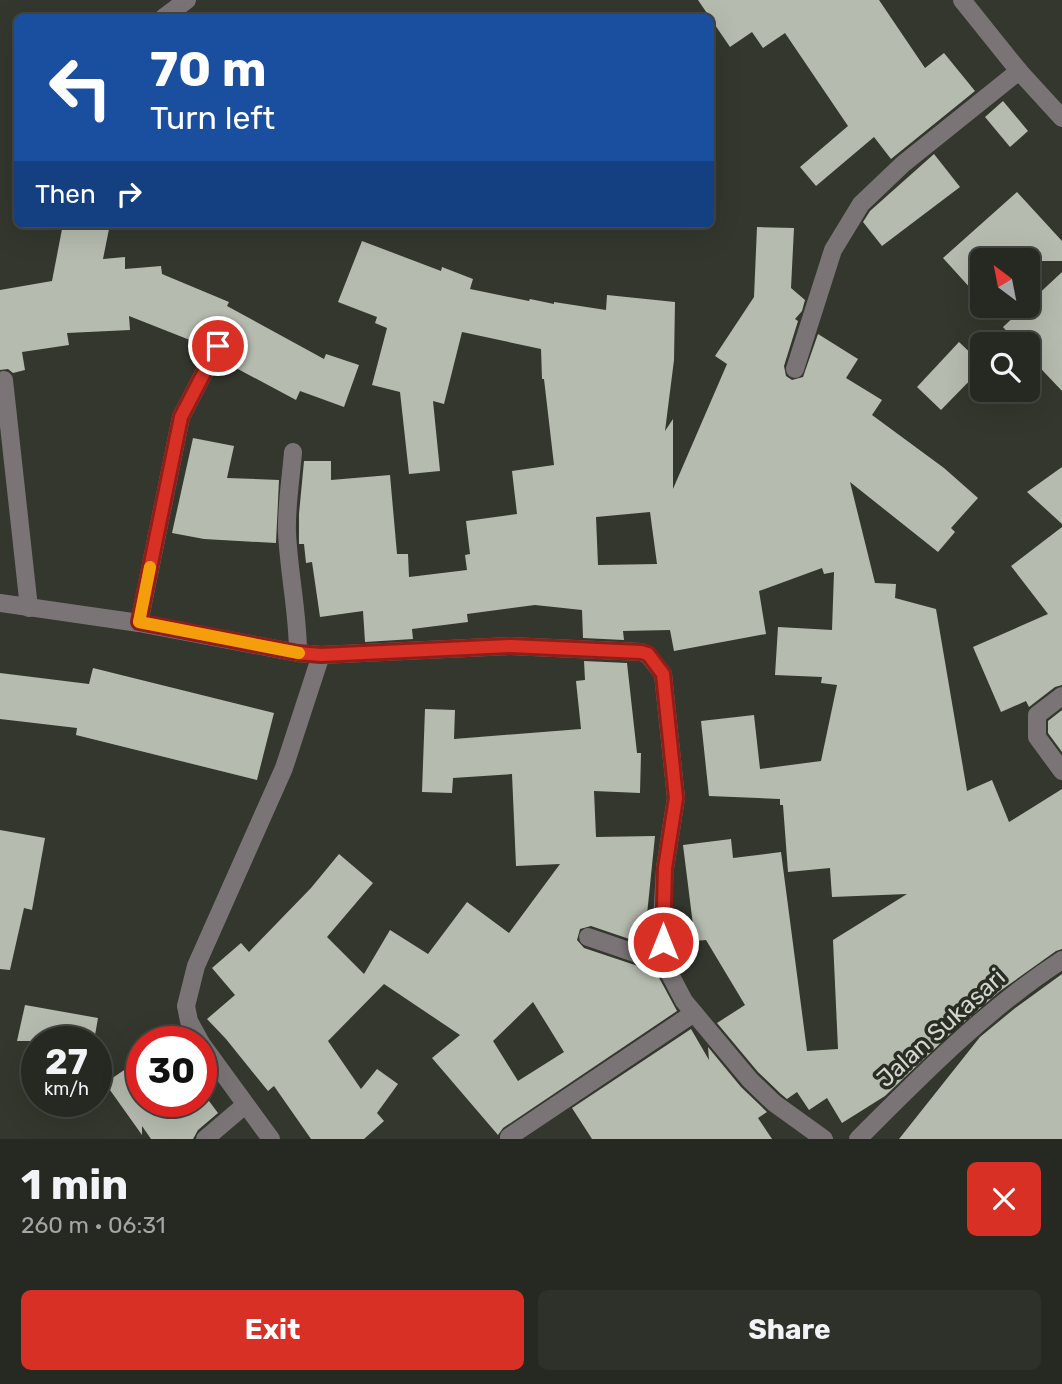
<!DOCTYPE html>
<html lang="en">
<head>
<meta charset="utf-8">
<style>
	:root { --surface:#262922; --page:#2e312a; --text:#f1f3f6; --muted:#a4a6a5; --line:#424540; --accent:#d93025 }
	body { margin:0; font-family:Rubik,sans-serif; background:var(--page); color:var(--text); height:100vh; display:flex; flex-direction:column; font-size:26px; white-space:nowrap }
	* { box-sizing:border-box; margin:0 }
	p { font-size:23px; color:var(--muted) }
	.icon { flex:none; width:38px; height:38px; fill:none; stroke:currentColor; stroke-width:2; stroke-linecap:round; stroke-linejoin:round }
	.map { position:relative; height:1139px; overflow:hidden }
	.side { display:flex; flex-direction:column; background:var(--surface); flex:1 }
	.side>* { flex:none }
	.guide { position:absolute; left:14px; top:14px; width:700px; height:214px; border-radius:10px; box-shadow:0 7px 28px #0002,0 0 0 2px var(--line); background:#1a4fa0; color:#fff; overflow:hidden }
	.needle { width:46px; rotate:328deg }
	.tools { position:absolute; left:970px; top:248px; display:grid; gap:14px }
	.tools a { display:grid; place-items:center; width:70px; height:70px; border-radius:10px; background:var(--surface); box-shadow:0 7px 28px #0002,0 0 0 2px var(--line); font-size:35px }
	.speed { position:absolute; left:21px; top:1026px; display:flex; gap:14px; font-size:35px; font-weight:700; text-align:center }
	.speed>* { display:grid; place-content:center; width:91px; height:91px; border-radius:50%; background:var(--surface); box-shadow:0 7px 28px #0002,0 0 0 2px var(--line); line-height:1 }
	.speed small { font-size:18px; font-weight:400 }
	.speed .limit { border:10px solid #d22; background:#fff; color:#111 }
	.pin { position:absolute; display:grid; place-items:center; width:60px; height:60px; color:#fff; margin:-30px; border:4px solid #fff; border-radius:50%; box-shadow:0 2px 7px #0007 }
	.me { position:absolute; width:77px; margin:-38px; rotate:0deg; stroke-linejoin:round; filter:drop-shadow(0 0 5px #0008) }
	.turn { display:flex; align-items:center; gap:24px; height:147px; padding:0 21px; font-size:32px }
	.turn .icon { width:91px; height:91px; stroke-width:2.5 }
	.turn b { display:block; font-size:49px; line-height:60px }
	.then { display:flex; align-items:center; height:66px; padding:0 21px; background:#0003; gap:14px; font-size:26px }
	.round { display:grid; place-items:center; flex:none; width:74px; height:74px; border-radius:10px; background:var(--page) }
	.head { display:flex; align-items:center; justify-content:space-between; height:119px; padding:0 21px }
	h1 { font-size:42px; font-weight:700; line-height:52px }
	.button { display:flex; gap:14px; margin-top:auto; padding:14px 21px }
	.button a { flex:1; height:80px; border-radius:10px; background:var(--accent); color:#fff; font-size:28px; font-weight:700; line-height:80px; text-align:center }
	.button a+a { background:var(--page); color:var(--text) }
	.map>svg:first-child { display:block }
	.building { fill:#b6bbaf; fill-rule:evenodd }
	.lines { fill:none; stroke-linecap:round; stroke-linejoin:round }
	.minor { stroke:#7a7476; stroke-width:18 }
	.route-casing { stroke:#8d1f18; stroke-width:18 }
	.route { stroke:#d93025; stroke-width:12 }
	.slow { stroke:#f59e0b; stroke-width:12 }
	.labels { text-anchor:middle; stroke-width:7; stroke-linejoin:round; paint-order:stroke }
	.street-label { font-size:24px; fill:#d4d6d0; stroke:#292d23 }
</style>
</head>
<body>
<div class="map">
<svg width="1062" height="1139" viewBox="0 0 1062 1139">
	<rect width="100%" height="100%" fill="#33372d"/>
	<g class="building">
		<path d="M 698,0 L 879,0 L 925,68 L 944,53 L 975,91 L 891,159 L 874,137 L 816,186 L 800,167 L 848,126 L 785,33 L 763,48 L 752,32 L 730,47 Z"/>
		<path d="M 1003,101 L 1028,131 L 1010,147 L 985,117 Z"/>
		<path d="M 934,154 L 960,187 L 882,246 L 863,222 L 870,211 Z"/>
		<path d="M 1017,192 L 1062,241 L 1062,261 L 982,261 L 982,301 L 943,258 Z"/>
		<path d="M 63,224 L 110,224 L 103,259 L 125,257 L 125,269 L 161,266 L 162,274 L 229,302 L 227,306 L 324,359 L 326,354 L 359,365 L 344,407 L 300,391 L 296,400 L 223,361 L 229,346 L 227,339 L 223,336 L 213,336 L 205,346 L 129,316 L 130,330 L 67,333 L 69,345 L 22,352 L 25,370 L 13,373 L 8,369 L 0,370 L 0,290 L 52,281 Z"/>
		<path d="M 757,227 L 794,228 L 791,288 L 805,300 L 802,311 L 795,319 L 798,321 L 784,366 L 786,376 L 792,380 L 803,377 L 818,334 L 858,359 L 846,378 L 882,400 L 872,415 L 944,468 L 978,498 L 951,528 L 955,532 L 938,552 L 850,482 L 875,583 L 896,584 L 895,598 L 936,609 L 967,791 L 992,780 L 1009,822 L 1062,789 L 1062,949 L 1056,951 L 1000,991 L 948,1036 L 885,1096 L 842,1123 L 827,1098 L 809,1110 L 797,1092 L 787,1099 L 781,1094 L 758,1072 L 717,1023 L 745,1005 L 706,940 L 695,941 L 683,845 L 731,839 L 733,858 L 781,852 L 807,1051 L 838,1049 L 833,940 L 907,894 L 832,897 L 830,868 L 788,872 L 783,805 L 780,805 L 780,799 L 709,796 L 701,721 L 754,715 L 760,769 L 821,761 L 837,685 L 821,683 L 822,677 L 775,675 L 778,627 L 832,630 L 834,572 L 824,574 L 822,568 L 759,591 L 766,634 L 674,651 L 670,630 L 623,631 L 624,640 L 583,638 L 582,610 L 535,605 L 467,614 L 468,622 L 412,629 L 413,639 L 365,642 L 363,611 L 320,617 L 312,562 L 306,563 L 304,544 L 299,544 L 299,514 L 304,461 L 331,461 L 331,480 L 390,475 L 397,554 L 408,554 L 409,577 L 467,570 L 465,555 L 470,554 L 466,521 L 517,514 L 512,471 L 554,465 L 544,379 L 542,379 L 541,349 L 462,332 L 444,404 L 433,401 L 440,471 L 409,474 L 400,392 L 372,385 L 387,328 L 375,323 L 377,317 L 338,302 L 362,241 L 441,271 L 442,267 L 473,279 L 470,289 L 529,301 L 530,299 L 554,304 L 554,302 L 606,310 L 607,295 L 675,302 L 674,360 L 665,431 L 673,419 L 673,489 L 727,364 L 715,356 L 754,297 ZM 650,512 L 657,564 L 598,565 L 596,517 Z"/>
		<path d="M 1062,272 L 1062,391 L 1027,354 L 1027,345 L 1019,345 L 1003,327 Z"/>
		<path d="M 959,342 L 982,364 L 982,368 L 941,410 L 917,387 Z"/>
		<path d="M 193,438 L 234,446 L 227,478 L 279,480 L 276,543 L 204,539 L 172,533 Z"/>
		<path d="M 1062,467 L 1062,524 L 1027,492 Z"/>
		<path d="M 1062,527 L 1062,685 L 1055,687 L 1029,707 L 1026,701 L 1001,712 L 973,647 L 1048,614 L 1011,566 Z"/>
		<path d="M 584,661 L 627,663 L 637,753 L 641,753 L 640,793 L 594,791 L 596,837 L 655,836 L 644,944 L 591,926 L 580,929 L 577,940 L 584,948 L 656,972 L 677,1011 L 503,1128 L 498,1135 L 432,1058 L 460,1035 L 384,984 L 328,1041 L 361,1089 L 377,1069 L 398,1084 L 377,1113 L 384,1121 L 364,1139 L 311,1139 L 274,1086 L 268,1091 L 226,1039 L 207,1019 L 235,995 L 212,968 L 241,943 L 249,952 L 311,888 L 339,854 L 373,883 L 327,937 L 364,974 L 390,930 L 428,954 L 467,902 L 509,933 L 560,864 L 516,866 L 512,774 L 453,778 L 452,793 L 422,792 L 425,709 L 455,710 L 454,739 L 581,729 L 576,681 L 585,680 ZM 533,1002 L 564,1052 L 518,1081 L 493,1041 Z"/>
		<path d="M 93,668 L 274,713 L 257,780 L 76,735 L 77,728 L 0,719 L 0,673 L 89,684 Z"/>
		<path d="M 1062,710 L 1062,752 L 1048,733 L 1048,721 Z"/>
		<path d="M 0,830 L 45,838 L 32,910 L 24,908 L 10,970 L 0,969 Z"/>
		<path d="M 1062,974 L 1062,1139 L 899,1139 L 980,1037 L 1014,1009 Z"/>
		<path d="M 25,1005 L 98,1018 L 94,1041 L 17,1041 Z"/>
		<path d="M 691,1029 L 709,1060 L 708,1047 L 741,1087 L 767,1112 L 758,1118 L 772,1139 L 592,1139 L 572,1108 Z"/>
		<path d="M 142,1058 L 142,1101 L 209,1101 L 218,1113 L 198,1130 L 193,1139 L 151,1139 L 142,1126 L 142,1135 L 105,1083 Z"/>
	</g>
	<g class="lines">
		<g class="minor">
			<path d="M 962,0 L 1019,71 L 1062,118"/>
			<path d="M 163,18 L 187,0"/>
			<path d="M 795,369 L 833,250 L 861,204 L 903,164 L 1019,71"/>
			<path d="M 4,380 L 29,608"/>
			<path d="M 293,452 C 291,478 286,507 287,533 C 289,574 298,613 298,653"/>
			<path d="M 0,603 L 139,623 L 298,653 L 321,655 L 510,646 L 641,652 L 648,655 L 663,674 L 676,798 L 665,868 L 662,922 L 664,963 L 684,1001 L 750,1080 L 774,1103 L 824,1139"/>
			<path d="M 139,623 L 181,417 L 218,346"/>
			<path d="M 1062,696 L 1037,715 L 1037,737 L 1062,771"/>
			<path d="M 588,937 L 664,963"/>
			<path d="M 200,1041 L 189,1021 L 186,1006 L 196,966 L 284,768 L 321,655"/>
			<path d="M 201,1043 L 271,1139"/>
			<path d="M 509,1137 L 694,1013"/>
			<path d="M 205,1139 L 245,1105"/>
			<path d="M 858,1139 C 922,1075 985,1010 1062,960"/>
		</g>
	</g>
	<g class="lines">
		<g class="route-casing">
			<path id="route" d="M 218,346 L 181,417 L 139,622 L 298,653 L 321,655 L 510,646 L 641,652 L 648,654 L 663,674 L 676,798 L 665,868 L 663,942"/>
		</g>
		<use href="#route" class="route"/>
		<path class="slow" d="M 150,567 L 139,622 L 299,653"/>
	</g>
	<g class="labels">
		<g class="street-label">
			<text transform="translate(941 1028) rotate(-42)" y="8">Jalan Sukasari</text>
		</g>
	</g>
</svg>
<div class="tools">
<a><svg class="needle" viewBox="-14 -14 28 28"><path d="M0-13l5 13h-10z" fill="#e53935"/><path d="M0 13l5-13h-10z" fill="#a4a6a5"/></svg></a>
<a><svg class="icon" aria-label="search" viewBox="0 0 24 24"><circle cx="10" cy="10" r="6"/><path d="M15 15l6 6"/></svg></a>
</div>
<div class="speed"><div>27<small>km/h</small></div><div class="limit">30</div></div>
<div class="pin" style="left:218px;top:346px;background:#d93025"><svg class="icon" aria-label="arrive" viewBox="0 0 24 24"><path d="M6 21V4h12l-3 4 3 4H6"/></svg></div>
<svg class="me" style="left:663px;top:942px" viewBox="-20 -20 40 40"><circle r="17" fill="#d93025" stroke="#fff" stroke-width="3"/><path d="M0-11L8 9 0 5-8 9z" fill="#fff"/></svg>
<div class="guide">
<div class="turn"><svg class="icon" aria-label="left" viewBox="0 0 24 24"><path d="M17 20v-9H6M10 6l-5 5 5 5"/></svg><div><b>70 m</b>Turn left</div></div>
<div class="then">Then<svg class="icon" aria-label="right" viewBox="0 0 24 24"><path d="M7 20v-9h11M14 6l5 5-5 5"/></svg></div>
</div>
</div>
<section class="side">
<div class="head"><div><h1>1 min</h1><p>260 m · 06:31</p></div><a class="round" style="background:#d93025;color:#fff"><svg class="icon" aria-label="close" viewBox="0 0 24 24"><path d="M6 6l12 12M18 6L6 18"/></svg></a></div>
<div class="button"><a>Exit</a><a>Share</a></div>
</section>
</body>
</html>
